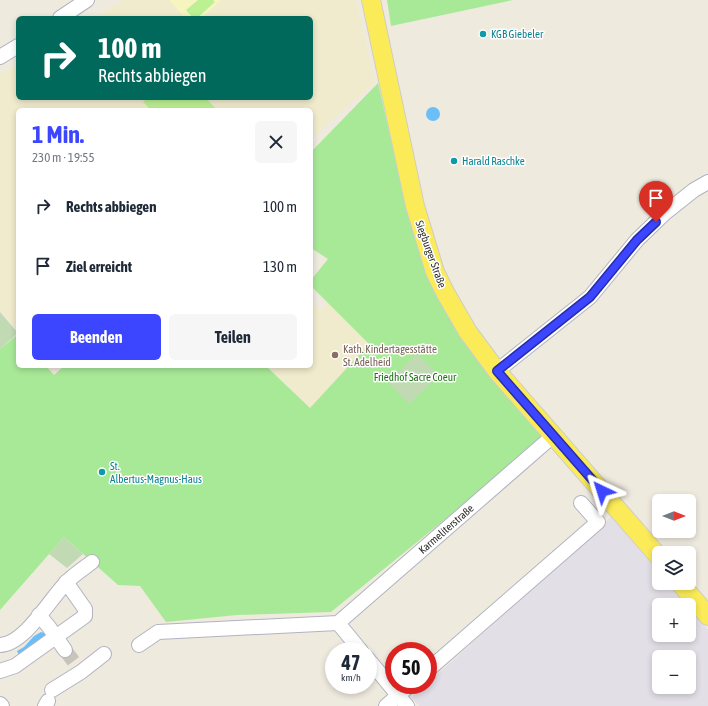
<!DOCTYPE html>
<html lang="de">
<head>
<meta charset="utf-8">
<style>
	:root { --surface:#fff; --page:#f6f6f7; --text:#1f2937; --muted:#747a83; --accent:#3c45ff }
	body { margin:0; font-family:"Asap Condensed",sans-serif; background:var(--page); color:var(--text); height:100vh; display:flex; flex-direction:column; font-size:15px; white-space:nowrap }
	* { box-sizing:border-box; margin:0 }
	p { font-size:13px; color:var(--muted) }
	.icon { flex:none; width:22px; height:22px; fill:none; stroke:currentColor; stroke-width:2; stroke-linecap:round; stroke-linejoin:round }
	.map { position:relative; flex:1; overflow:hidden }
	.side { position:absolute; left:16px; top:108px; width:297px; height:260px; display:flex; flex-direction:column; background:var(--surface); border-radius:6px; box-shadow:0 2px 6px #0003 }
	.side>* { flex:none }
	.top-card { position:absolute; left:16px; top:16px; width:297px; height:84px; border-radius:6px; box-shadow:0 2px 6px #0003; background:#00695c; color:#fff; overflow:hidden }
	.needle { width:26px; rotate:90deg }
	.tools { position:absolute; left:652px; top:494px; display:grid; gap:8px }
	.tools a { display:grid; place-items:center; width:44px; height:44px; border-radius:6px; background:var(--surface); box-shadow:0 2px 6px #0003; font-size:20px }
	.speed { position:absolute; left:325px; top:642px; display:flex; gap:8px; font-size:20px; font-weight:700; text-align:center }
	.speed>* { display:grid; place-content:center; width:52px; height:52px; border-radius:50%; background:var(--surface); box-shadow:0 2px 6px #0003; line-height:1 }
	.speed small { font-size:10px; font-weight:400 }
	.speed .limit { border:6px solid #d22; background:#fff; color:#111 }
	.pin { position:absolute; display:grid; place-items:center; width:34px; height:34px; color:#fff; margin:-41px -17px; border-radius:50% 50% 50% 0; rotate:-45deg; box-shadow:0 0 4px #0007 }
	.pin .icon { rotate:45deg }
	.me { position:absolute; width:44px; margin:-22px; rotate:319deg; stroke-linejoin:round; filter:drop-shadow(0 0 3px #0008) }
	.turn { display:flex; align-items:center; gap:14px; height:84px; padding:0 16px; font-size:18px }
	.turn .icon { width:52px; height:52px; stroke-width:2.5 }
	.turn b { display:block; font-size:28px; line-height:34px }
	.round { display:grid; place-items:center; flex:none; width:42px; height:42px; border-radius:6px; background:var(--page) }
	.summary { display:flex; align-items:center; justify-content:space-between; height:68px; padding:0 16px }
	h1 { font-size:24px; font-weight:700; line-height:30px; color:var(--accent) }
	.primary-button { display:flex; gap:8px; margin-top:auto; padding:8px 16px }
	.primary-button a { flex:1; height:46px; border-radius:6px; background:var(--accent); color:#fff; font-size:16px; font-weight:700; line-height:46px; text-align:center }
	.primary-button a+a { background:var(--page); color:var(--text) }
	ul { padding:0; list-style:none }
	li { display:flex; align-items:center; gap:12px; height:60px; padding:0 16px }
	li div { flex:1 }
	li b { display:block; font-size:15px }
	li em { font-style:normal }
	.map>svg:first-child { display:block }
	.industrial { fill:#e3dfe7; fill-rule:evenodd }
	.education { fill:#f1ebcd }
	.green { fill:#a8e997 }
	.sand { fill:#f6f5c0 }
	.cemetery { fill:#c1dab4 }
	.pitch { fill:#bcf193 }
	.water { fill:#6bbff8 }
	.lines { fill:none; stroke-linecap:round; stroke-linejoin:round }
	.minor-tunnel { stroke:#c8c4bb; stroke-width:14; stroke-dasharray:14 7; stroke-linecap:butt }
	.minor-casing { stroke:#b2b3c1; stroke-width:16 }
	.major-casing { stroke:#cdcdcd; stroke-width:20 }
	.minor { stroke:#fff; stroke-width:14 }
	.major { stroke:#fbeb58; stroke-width:18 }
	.route-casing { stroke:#272da6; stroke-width:10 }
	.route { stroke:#3c45ff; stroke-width:7 }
	.culture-dot { fill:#0f9aa8; stroke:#fff; stroke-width:1.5 }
	.education-dot { fill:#8d6e63; stroke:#fff; stroke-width:1.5 }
	.labels { text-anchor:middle; stroke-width:3; stroke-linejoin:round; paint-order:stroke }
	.culture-label { font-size:11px; fill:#0d838f; stroke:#fff; text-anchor:start }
	.street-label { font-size:11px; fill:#2d2d2d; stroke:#fff }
	.education-label { font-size:11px; fill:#785e54; stroke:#fff; text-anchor:start }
	.park-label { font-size:11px; fill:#1c7115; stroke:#fff }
</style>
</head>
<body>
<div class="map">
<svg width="708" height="706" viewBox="0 0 708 706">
	<rect width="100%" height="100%" fill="#efeade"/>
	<path class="industrial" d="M 611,517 L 659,573 L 659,583 L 668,583 L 686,605 L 659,605 L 659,635 L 689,635 L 689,608 L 708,630 L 708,706 L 419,706 L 412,698 L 426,685 L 428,685 L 428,683 ZM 659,657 L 689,657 L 689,687 L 659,687 Z"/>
	<g class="education">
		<path d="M 123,0 L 356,0 L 375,82 L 311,139 L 311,110 L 18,110 L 18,330 L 0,310 L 0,75 L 18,64 L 18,98 L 311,98 L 311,18 L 94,18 Z"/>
		<path d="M 311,301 L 320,310 L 328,302 L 370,344 L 310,408 L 268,366 L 311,366 Z"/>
	</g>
	<g class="green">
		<path d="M 387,0 L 513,0 L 391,26 Z"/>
		<path d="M 378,83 L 409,219 L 428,271 L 545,438 L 331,612 L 237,615 L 166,622 L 140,586 L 118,585 L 64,537 L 0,610 L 0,349 L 17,335 L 18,366 L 46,366 L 54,375 L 64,366 L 266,366 L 310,408 L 369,344 L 311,286 L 311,280 L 328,259 L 311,248 L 311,152 Z"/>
	</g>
	<path class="sand" d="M 169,0 L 221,0 L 202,18 L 185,18 Z"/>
	<g class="cemetery">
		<path d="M 0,312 L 18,333 L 0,349 Z"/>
		<path d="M 417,354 L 439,375 L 409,404 L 388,382 Z"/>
		<path d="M 64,537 L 83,554 L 67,568 L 49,554 Z"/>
	</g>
	<g class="pitch">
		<path d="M 198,0 L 213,0 L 215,2 L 197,18 L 193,18 L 186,10 Z"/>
		<path d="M 148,98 L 206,98 L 217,110 L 151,110 L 143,102 Z"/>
	</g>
	<g class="water">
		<circle cx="433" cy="114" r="7"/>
		<path d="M 41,632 L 45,633 L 46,636 L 20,657 L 17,651 L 24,647 L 34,636 Z"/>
	</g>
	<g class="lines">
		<path class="minor-tunnel" d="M 65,650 L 77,666"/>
		<g class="minor-casing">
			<g id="minor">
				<path d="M 60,18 L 87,0"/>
				<path d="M 0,57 L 18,46"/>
				<path d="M 497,371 L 590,297 L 637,240 L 665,213 L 694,190 L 708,182"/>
				<path d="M 39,615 L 49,627 L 65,650"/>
				<path d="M 338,623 L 361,651"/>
				<path d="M 0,645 C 25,644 49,600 66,583 C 73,575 83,569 92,562"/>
				<path d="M 139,645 L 158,632 L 338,623 L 554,435"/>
				<path d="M 368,659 L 407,706"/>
				<path d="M 428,670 L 598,522 L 581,503"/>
				<path d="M 0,671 L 15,666 L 85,616 L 85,609 L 66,582"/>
				<path d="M 52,690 L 81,672 L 104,654"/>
				<path d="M 0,704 L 2,706"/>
				<path d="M 45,706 L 48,701"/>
				<path d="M 386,706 L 410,685"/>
			</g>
		</g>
		<g class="major-casing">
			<g id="major">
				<path d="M 371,0 L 415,206 L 435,272 L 446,294 L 468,332 L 497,371 L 659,557"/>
				<path d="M 680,583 L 708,616"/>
			</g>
		</g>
		<use href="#minor" class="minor"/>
		<use href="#major" class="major"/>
	</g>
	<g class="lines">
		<g class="route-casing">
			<path id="route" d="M 602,491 L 497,371 L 590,297 L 637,240 L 656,222"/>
		</g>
		<use href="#route" class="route"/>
	</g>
	<g class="culture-dot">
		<circle cx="483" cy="34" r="4"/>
		<circle cx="454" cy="161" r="4"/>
		<circle cx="102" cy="472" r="4"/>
	</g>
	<circle class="education-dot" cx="335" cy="355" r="4"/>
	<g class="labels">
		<g class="culture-label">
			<text x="491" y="38">KGB Giebeler</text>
			<text x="462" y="165">Harald Raschke</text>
			<text x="110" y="470">St.<tspan x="110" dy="13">Albertus-Magnus-Haus</tspan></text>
		</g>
		<g class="street-label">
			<text transform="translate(431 254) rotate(70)" y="4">Siegburger Straße</text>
			<text transform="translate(446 529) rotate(-41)" y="4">Karmeliterstraße</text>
		</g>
		<g class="education-label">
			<text x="343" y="353">Kath. Kindertagesstätte<tspan x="343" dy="13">St. Adelheid</tspan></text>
		</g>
		<g class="park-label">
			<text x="415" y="381">Friedhof Sacre Coeur</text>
		</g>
	</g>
</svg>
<div class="tools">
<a><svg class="needle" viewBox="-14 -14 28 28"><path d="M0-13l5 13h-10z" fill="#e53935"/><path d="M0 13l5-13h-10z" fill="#747a83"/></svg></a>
<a><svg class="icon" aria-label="layers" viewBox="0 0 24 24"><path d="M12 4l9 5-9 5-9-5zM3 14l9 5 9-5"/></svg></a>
<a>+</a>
<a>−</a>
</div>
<div class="speed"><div>47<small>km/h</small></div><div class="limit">50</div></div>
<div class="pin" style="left:656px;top:222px;background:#d93025"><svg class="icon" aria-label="arrive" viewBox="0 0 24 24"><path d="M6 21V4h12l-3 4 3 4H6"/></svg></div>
<svg class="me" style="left:602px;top:491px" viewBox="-20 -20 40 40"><path d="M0-17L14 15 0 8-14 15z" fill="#3c45ff" stroke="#fff" stroke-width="4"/></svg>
<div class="top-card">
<div class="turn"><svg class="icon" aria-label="right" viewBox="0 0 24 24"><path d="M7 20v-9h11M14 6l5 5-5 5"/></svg><div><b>100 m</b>Rechts abbiegen</div></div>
</div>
<section class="side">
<div class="summary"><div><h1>1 Min.</h1><p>230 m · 19:55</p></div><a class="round"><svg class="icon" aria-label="close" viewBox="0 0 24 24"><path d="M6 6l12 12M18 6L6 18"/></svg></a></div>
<ul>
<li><svg class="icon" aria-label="right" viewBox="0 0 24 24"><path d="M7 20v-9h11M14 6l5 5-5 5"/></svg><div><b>Rechts abbiegen</b></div><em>100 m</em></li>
<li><svg class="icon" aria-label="arrive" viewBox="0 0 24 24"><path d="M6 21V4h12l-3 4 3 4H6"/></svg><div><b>Ziel erreicht</b></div><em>130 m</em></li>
</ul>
<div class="primary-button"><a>Beenden</a><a>Teilen</a></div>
</section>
</div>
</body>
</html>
